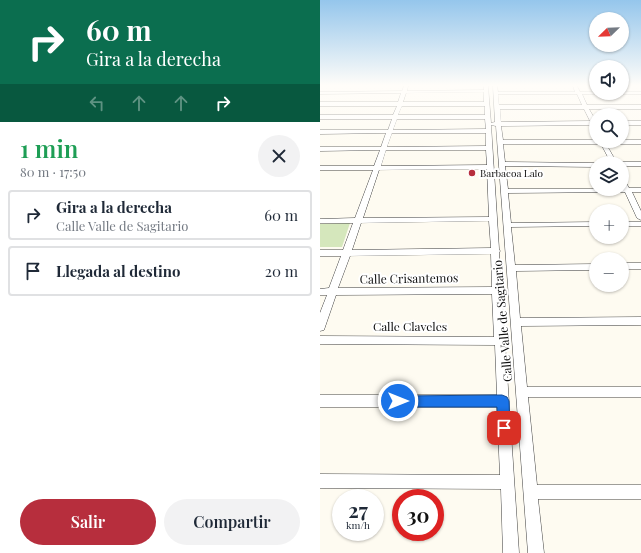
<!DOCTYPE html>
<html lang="es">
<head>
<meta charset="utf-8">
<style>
	:root { --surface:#fff; --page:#f2f2f3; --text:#1f2937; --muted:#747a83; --line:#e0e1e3; --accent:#b72e3d }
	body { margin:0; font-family:"Playfair Display",serif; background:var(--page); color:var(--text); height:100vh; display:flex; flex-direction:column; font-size:15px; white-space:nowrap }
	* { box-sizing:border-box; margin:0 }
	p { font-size:13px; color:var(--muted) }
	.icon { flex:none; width:22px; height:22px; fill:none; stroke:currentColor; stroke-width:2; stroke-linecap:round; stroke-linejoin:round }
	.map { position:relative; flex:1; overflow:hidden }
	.details { display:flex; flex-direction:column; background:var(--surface); width:320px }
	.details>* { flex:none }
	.top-card { background:#0b6e4f; color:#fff; overflow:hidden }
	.needle { width:26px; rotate:247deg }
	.controls { position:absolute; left:269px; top:12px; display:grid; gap:8px }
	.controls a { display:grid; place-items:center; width:40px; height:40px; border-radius:50%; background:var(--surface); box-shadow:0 1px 3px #0004; font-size:20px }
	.speed { position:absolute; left:12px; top:489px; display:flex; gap:8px; font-size:20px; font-weight:700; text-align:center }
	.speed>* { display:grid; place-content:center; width:52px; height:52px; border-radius:50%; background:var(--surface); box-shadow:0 1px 3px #0004; line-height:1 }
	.speed small { font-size:10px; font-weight:400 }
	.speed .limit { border:6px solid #d22; background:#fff; color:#111 }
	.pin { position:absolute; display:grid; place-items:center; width:34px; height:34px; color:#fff; margin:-17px; border-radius:8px; box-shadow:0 2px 6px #0006 }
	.me { position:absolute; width:44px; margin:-22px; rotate:90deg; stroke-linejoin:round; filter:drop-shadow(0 0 3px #0008) }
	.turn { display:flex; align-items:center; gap:14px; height:84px; padding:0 20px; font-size:18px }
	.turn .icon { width:52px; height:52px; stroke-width:2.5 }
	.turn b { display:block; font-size:28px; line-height:34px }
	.lanes { display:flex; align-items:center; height:38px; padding:0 20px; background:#0003; justify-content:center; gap:20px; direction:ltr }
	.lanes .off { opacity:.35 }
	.round { display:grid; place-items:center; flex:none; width:42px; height:42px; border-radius:21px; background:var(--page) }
	.overview { display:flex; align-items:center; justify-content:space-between; height:68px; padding:0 20px }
	h1 { font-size:24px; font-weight:600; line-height:30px; color:#1e9e55 }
	.cta { display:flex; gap:8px; margin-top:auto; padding:8px 20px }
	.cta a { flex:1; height:46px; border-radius:24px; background:var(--accent); color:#fff; font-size:16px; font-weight:600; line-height:46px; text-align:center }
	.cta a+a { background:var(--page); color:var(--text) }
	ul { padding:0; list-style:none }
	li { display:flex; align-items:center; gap:12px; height:50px; margin:0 8px 6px; padding:0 12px; border:2px solid var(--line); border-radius:4px }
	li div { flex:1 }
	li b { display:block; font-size:15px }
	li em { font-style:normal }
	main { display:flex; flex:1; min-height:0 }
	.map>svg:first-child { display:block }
	.green { fill:#d5e7bc }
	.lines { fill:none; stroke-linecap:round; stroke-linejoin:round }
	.minor-casing { stroke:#414141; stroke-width:1 }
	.minor { fill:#fff; fill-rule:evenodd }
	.route { fill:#1a73e8; stroke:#114b97 }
	.poi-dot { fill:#b72e3d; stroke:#fff; stroke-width:1.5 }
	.labels { text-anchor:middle; stroke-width:4; stroke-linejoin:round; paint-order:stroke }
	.far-poi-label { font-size:10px; fill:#0e0e0e; stroke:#fff; text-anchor:start }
	.street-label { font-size:12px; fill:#0e0e0e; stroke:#fff }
</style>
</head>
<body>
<main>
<section class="details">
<div class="top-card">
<div class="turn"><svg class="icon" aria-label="right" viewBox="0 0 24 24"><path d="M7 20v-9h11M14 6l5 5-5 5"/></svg><div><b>60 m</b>Gira a la derecha</div></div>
<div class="lanes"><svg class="icon off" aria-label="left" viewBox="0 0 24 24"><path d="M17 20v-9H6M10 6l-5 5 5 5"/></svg><svg class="icon off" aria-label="ahead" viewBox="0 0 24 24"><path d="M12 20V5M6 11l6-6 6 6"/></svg><svg class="icon off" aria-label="ahead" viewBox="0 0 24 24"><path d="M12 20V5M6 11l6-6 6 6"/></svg><svg class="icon" aria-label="right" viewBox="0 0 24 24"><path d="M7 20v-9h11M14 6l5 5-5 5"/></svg></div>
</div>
<div class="overview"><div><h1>1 min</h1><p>80 m · 17:50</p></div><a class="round"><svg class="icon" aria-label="close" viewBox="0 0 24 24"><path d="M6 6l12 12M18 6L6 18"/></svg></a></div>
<ul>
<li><svg class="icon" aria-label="right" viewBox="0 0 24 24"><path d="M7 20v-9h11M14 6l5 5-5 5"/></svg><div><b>Gira a la derecha</b><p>Calle Valle de Sagitario</p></div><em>60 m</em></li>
<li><svg class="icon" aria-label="arrive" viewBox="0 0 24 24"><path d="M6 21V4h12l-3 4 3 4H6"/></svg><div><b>Llegada al destino</b></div><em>20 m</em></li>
</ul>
<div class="cta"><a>Salir</a><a>Compartir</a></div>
</section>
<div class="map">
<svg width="321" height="553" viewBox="0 0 321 553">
	<rect width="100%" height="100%" fill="#fefbf1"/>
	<path class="green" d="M 30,223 L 22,247 L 0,247 L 0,224 Z"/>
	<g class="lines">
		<g class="minor-casing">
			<g id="minor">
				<path d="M 84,86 L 88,86 L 87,91 L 164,90 L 164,86 L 168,86 L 171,123 L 175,122 L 173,86 L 177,86 L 178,92 L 255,92 L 253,86 L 257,86 L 260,92 L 276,92 L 276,93 L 278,93 L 276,94 L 262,94 L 267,105 L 321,105 L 321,109 L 269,109 L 276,121 L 276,130 L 274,129 L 272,125 L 181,126 L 183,140 L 321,140 L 321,144 L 286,144 L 297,163 L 291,163 L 281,144 L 183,144 L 185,162 L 276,163 L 276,167 L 185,166 L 188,189 L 302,189 L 302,178 L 304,179 L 309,188 L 321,188 L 321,192 L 312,192 L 321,211 L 321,220 L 317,218 L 305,192 L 188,193 L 191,223 L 276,222 L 276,226 L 191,227 L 195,265 L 276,264 L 276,270 L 196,271 L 200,318 L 321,317 L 321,325 L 201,326 L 207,387 L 321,387 L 321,397 L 208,397 L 217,485 L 321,485 L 321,499 L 218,499 L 224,553 L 208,553 L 176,126 L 171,125 L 179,249 L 180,251 L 179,253 L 199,553 L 183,553 L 181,489 L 0,488 L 0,474 L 180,475 L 177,407 L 0,407 L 0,395 L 177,395 L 175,345 L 0,344 L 0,336 L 174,337 L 172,294 L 16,295 L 5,327 L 4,330 L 0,331 L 0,313 L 7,295 L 0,295 L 0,289 L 9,288 L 21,256 L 0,256 L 0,250 L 23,250 L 33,223 L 0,223 L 0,219 L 35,218 L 53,170 L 0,170 L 0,166 L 54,166 L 60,150 L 0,151 L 0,147 L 61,147 L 66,133 L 0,134 L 0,130 L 68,130 L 72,119 L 0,119 L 0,115 L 73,115 L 77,106 L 0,106 L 0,102 L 78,102 L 81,93 L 0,94 L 0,92 L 82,91 ZM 164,92 L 164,102 L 83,102 L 86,93 ZM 178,94 L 257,94 L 262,105 L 179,105 ZM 82,106 L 165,106 L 165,115 L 78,115 ZM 180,109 L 264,109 L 270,121 L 181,122 ZM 77,119 L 165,119 L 166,129 L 73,130 ZM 72,133 L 166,133 L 166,146 L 67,147 ZM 66,150 L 166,150 L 167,165 L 61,166 ZM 167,169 L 169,217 L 43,218 L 59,170 ZM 169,221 L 171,248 L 32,250 L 41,223 ZM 171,254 L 172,287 L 18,288 L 30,256 Z"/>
				<path d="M 302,92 L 321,92 L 321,94 L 300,94 L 300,93 L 302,93 Z"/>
				<rect x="302" y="121" width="19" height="4"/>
				<path d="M 302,162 L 321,162 L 321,166 L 302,166 L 302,163 L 299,163 Z"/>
				<rect x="302" y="222" width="19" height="4"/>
				<rect x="302" y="263" width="19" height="6"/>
			</g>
		</g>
		<use href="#minor" class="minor"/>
	</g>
	<linearGradient id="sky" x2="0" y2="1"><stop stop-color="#95c6ec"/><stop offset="0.52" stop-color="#fffdf9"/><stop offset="1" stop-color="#fffdf9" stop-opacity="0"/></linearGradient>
	<rect width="321" height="164" fill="url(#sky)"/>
	<path class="route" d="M 182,395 L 187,397 L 189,401 L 190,428 L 188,433 L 184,434 L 180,433 L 178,428 L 177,407 L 78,407 L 74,405 L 72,401 L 74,397 L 78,396 Z"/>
	<circle class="poi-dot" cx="152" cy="173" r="4"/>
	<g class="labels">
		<g class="far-poi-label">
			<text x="160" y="177">Barbacoa Lalo</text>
		</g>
		<g class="street-label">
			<text transform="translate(89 279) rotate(-1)" y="4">Calle Crisantemos</text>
			<text transform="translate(183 321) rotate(-95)" y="4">Calle Valle de Sagitario</text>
			<text x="90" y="331">Calle Claveles</text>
		</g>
	</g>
</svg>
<div class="controls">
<a><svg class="needle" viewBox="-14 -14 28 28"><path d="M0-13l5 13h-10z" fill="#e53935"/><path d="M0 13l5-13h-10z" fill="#747a83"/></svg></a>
<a><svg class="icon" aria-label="sound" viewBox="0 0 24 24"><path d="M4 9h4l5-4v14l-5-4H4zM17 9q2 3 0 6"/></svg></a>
<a><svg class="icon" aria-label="search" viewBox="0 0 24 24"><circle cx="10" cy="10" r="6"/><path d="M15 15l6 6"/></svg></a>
<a><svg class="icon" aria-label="layers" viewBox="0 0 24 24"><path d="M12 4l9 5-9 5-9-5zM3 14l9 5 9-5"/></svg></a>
<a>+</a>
<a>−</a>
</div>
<div class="speed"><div>27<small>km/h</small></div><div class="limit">30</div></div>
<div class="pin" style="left:184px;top:428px;background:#d93025"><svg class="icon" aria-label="arrive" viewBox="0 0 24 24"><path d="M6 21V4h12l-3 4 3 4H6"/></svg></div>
<svg class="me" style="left:78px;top:401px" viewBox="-20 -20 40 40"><circle r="17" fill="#1a73e8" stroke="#fff" stroke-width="3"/><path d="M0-11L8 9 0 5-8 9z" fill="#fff"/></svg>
</div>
</main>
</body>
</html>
